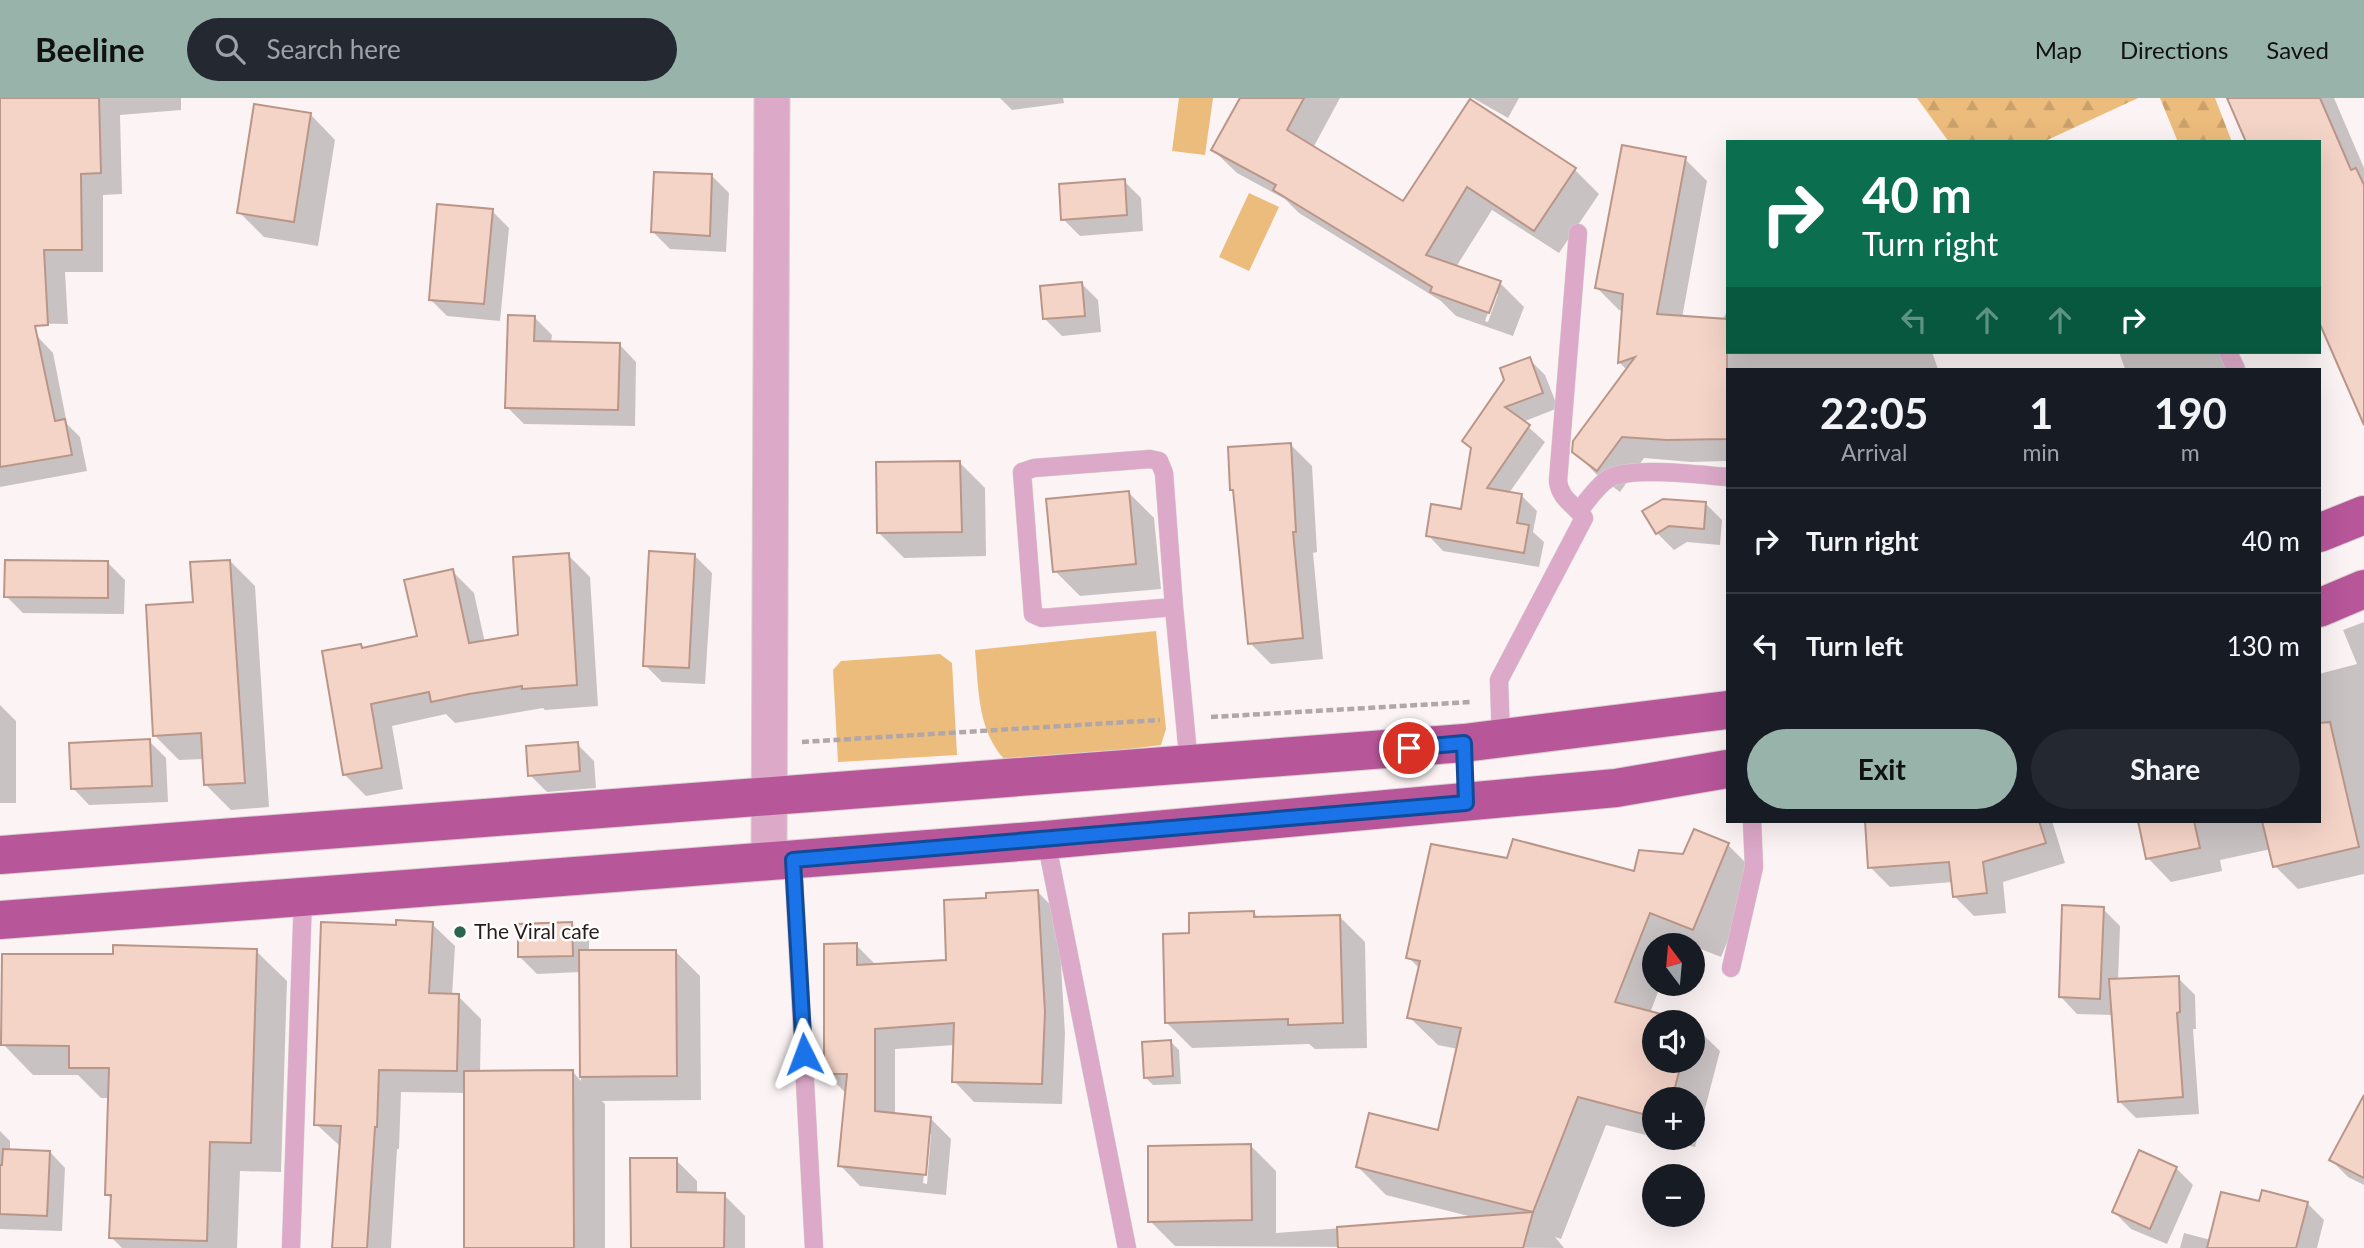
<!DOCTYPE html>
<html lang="en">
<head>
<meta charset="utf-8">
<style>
	:root { --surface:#171b24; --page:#242831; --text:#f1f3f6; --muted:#9ea1a6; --line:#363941; --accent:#97b3aa }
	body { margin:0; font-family:Lato,sans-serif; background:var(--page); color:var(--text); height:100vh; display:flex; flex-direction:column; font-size:26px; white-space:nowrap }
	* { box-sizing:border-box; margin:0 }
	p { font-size:23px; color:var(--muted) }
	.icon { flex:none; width:38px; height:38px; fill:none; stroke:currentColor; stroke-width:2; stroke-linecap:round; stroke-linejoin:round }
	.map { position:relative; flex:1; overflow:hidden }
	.panel { position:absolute; left:1726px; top:270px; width:595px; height:455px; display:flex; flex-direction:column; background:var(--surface); border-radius:0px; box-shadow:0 7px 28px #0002 }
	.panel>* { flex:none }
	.top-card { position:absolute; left:1726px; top:42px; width:595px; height:214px; border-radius:0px; box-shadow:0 7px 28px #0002; background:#0b6e4f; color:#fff; overflow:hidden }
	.needle { width:46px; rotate:344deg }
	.fabs { position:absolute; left:1642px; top:835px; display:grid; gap:14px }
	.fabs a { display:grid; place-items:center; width:63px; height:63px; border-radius:50%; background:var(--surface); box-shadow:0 7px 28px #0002; font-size:35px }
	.pin { position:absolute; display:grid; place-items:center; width:60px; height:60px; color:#fff; margin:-30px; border:4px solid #fff; border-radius:50%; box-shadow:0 2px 7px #0007 }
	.me { position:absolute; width:77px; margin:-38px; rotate:357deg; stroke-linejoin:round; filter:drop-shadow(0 0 5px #0008) }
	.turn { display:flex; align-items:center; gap:24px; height:147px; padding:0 21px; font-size:32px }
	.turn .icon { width:91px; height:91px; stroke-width:2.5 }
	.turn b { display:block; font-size:49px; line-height:60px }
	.lanes { display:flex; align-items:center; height:66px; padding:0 21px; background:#0003; justify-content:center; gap:35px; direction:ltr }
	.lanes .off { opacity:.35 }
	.eta { display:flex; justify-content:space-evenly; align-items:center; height:119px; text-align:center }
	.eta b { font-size:42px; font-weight:700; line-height:49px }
	.primary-button { display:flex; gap:14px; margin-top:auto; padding:14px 21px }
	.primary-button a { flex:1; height:80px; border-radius:42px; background:var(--accent); color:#111; font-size:28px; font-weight:700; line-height:80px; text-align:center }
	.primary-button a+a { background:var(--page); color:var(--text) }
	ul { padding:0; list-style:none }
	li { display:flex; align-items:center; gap:21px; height:105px; padding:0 21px; border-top:2px solid var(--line) }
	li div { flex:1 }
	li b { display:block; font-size:26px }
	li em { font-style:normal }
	header { display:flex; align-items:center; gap:42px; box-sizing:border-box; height:98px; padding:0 35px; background:var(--accent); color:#111 }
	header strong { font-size:33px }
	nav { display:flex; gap:38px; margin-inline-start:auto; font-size:24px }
	.search { width:490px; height:63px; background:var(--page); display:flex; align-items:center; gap:18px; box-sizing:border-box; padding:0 24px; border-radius:38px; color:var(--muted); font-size:26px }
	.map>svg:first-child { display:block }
	.grass { fill:#ecbc7c }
	.forest { fill:url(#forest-firs) }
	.shadow { fill:#0003; fill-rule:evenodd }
	.building { fill:#f5d4c8; stroke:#ba9688; stroke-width:2 }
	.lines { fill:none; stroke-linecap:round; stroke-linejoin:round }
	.service-casing { stroke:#dad0d1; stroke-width:19 }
	.minor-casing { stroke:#dad0d1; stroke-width:37 }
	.trunk-casing { stroke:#dad0d1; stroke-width:40 }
	.path { stroke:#b2a7a8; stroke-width:4.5; stroke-dasharray:7 3.5; stroke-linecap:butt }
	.service { stroke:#dca9c8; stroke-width:18 }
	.minor { stroke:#dca9c8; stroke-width:35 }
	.trunk { stroke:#b8569a; stroke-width:38 }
	.route-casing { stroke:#114b97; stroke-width:18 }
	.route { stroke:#1a73e8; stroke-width:12 }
	.poi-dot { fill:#2a654e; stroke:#fff; stroke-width:2.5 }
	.labels { text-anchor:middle; stroke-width:5; stroke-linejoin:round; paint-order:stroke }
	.poi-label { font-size:21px; fill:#2a1b1c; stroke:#fff; text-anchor:start }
</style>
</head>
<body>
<header>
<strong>Beeline</strong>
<div class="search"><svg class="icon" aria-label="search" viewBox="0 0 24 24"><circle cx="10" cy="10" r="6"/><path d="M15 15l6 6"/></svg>Search here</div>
<nav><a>Map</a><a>Directions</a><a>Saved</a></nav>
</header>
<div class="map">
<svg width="2364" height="1150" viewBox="0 0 2364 1150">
	<defs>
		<pattern id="forest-firs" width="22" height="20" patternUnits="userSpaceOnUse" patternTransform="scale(1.75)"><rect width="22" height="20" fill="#ecbc7c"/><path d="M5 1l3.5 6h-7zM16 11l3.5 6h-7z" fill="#cba16b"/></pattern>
	</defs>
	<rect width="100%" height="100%" fill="#fcf3f4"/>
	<g class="grass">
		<path d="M 1179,0 L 1213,0 L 1205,57 L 1172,53 Z"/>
		<path d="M 1249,95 L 1279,109 L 1249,173 L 1219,159 Z"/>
		<path d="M 1156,533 L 1166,631 L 1161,647 L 1009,666 C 977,636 979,593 975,552 Z"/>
		<path d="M 940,556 L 952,565 L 957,657 L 838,664 L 833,572 L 841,563 Z"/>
	</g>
	<g class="forest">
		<path d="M 1917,0 L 2138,0 L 2043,44 L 1949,44 Z"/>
		<path d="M 2160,0 L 2215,0 L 2232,44 L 2178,44 Z"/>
	</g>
	<g class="shadow">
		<path d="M 0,0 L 181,0 L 181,12 L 120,17 L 122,96 L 103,97 L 103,174 L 65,174 L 68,226 L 0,225 Z"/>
		<path d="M 1000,0 L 1063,0 L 1064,5 L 1012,12 Z"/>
		<path d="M 1242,0 L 1340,0 L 1313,50 L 1403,105 L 1471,4 L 1575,72 L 1599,96 L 1559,155 L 1492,112 L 1456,169 L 1500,185 L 1524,209 L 1513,238 L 1456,218 L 1441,203 L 1299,115 L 1285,101 L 1237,75 L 1213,52 ZM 1495,196 L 1498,196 L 1488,224 L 1485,223 Z"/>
		<path d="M 1473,0 L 1519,0 L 1508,20 Z"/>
		<path d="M 2229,0 L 2334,0 L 2364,70 L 2364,318 L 2319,220 L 2319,44 Z"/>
		<path d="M 311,17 L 335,42 L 318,148 L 264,139 L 239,114 Z"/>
		<path d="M 1685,61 L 1707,83 L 1682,220 L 1722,222 L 1727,214 L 1727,254 L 1932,254 L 1938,271 L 1727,271 L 1727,363 L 1691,364 L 1644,360 L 1620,394 L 1596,376 L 1574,353 L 1627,272 L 1620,265 L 1624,213 L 1619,212 L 1597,190 Z"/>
		<path d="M 712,78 L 729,95 L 726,154 L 670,151 L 653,134 Z"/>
		<path d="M 1124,83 L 1141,100 L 1143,133 L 1080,138 L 1063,121 Z"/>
		<path d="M 492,113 L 509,130 L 500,223 L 447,218 L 430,201 Z"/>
		<path d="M 1081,185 L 1098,202 L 1101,234 L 1062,238 L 1045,221 Z"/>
		<path d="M 535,220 L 552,237 L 551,245 L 620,247 L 636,264 L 635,328 L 524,326 L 507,309 Z"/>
		<path d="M 37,238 L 53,255 L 67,326 L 80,339 L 87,373 L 0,389 L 0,245 Z"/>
		<path d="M 2119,254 L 2225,254 L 2231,271 L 2125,271 Z"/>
		<path d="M 1529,261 L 1545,277 L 1558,310 L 1523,324 L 1545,344 L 1509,395 L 1521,397 L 1537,413 L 1533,434 L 1544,444 L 1539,469 L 1443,453 L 1428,437 L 1462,413 L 1472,352 L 1464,343 Z"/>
		<path d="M 1291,347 L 1312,368 L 1317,454 L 1313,455 L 1323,561 L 1271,566 L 1250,545 L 1235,395 L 1232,391 Z"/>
		<path d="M 960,365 L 985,390 L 986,458 L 904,460 L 879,435 Z"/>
		<path d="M 1129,395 L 1154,420 L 1161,491 L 1080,498 L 1055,473 Z"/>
		<path d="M 1705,405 L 1722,422 L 1720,447 L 1687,444 L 1674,452 L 1657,435 L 1644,414 Z"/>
		<path d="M 568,457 L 590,479 L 598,608 L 545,612 L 543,610 L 455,625 L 446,616 L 392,628 L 403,691 L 366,698 L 344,676 L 361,548 L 364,551 L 419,539 L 452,473 L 474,495 L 485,545 L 520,539 Z"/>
		<path d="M 695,458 L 712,475 L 705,586 L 662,584 L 645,567 Z"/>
		<path d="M 230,463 L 255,488 L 269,709 L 231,712 L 206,687 L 204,661 L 179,662 L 154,637 L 195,506 Z"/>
		<path d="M 108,465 L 125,482 L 124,516 L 23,515 L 6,498 Z"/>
		<path d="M 2364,524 L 2364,776 L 2298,791 L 2275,768 L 2271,751 L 2220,762 L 2222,773 L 2171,784 L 2148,760 L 2140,723 L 2319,723 L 2319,576 L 2357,566 L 2343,532 Z"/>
		<path d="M 0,607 L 16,623 L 16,705 L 0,705 Z"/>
		<path d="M 149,643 L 166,660 L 168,704 L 89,707 L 73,690 Z"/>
		<path d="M 577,646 L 594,663 L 596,690 L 547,694 L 530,677 Z"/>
		<path d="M 1867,723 L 2052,723 L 2065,765 L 2003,784 L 2006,815 L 1974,818 L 1954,798 L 1953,784 L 1890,789 L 1870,769 Z"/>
		<path d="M 1728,747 L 1756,775 L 1721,859 L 1678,842 L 1676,847 L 1654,847 L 1654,886 L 1661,886 L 1650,915 L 1687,924 L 1654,924 L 1654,962 L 1692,962 L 1692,926 L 1720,953 L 1695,1049 L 1656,1040 L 1692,1040 L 1692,1001 L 1654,1001 L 1654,1039 L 1606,1027 L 1561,1141 L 1555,1139 L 1564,1150 L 1175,1148 L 1150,1123 L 1251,1048 L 1276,1073 L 1276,1135 L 1476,1120 L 1386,1097 L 1358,1069 L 1440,1034 L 1458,951 L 1438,947 L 1409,919 L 1420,871 L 1408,859 L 1509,762 L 1635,775 L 1684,758 Z"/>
		<path d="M 1038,794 L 1058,815 L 1065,936 L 1062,1006 L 974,1004 L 954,983 L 955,947 L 895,951 L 895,1017 L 930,1020 L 951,1041 L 946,1097 L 860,1088 L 840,1067 L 847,996 L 826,976 L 856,847 L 877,868 L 948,864 L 988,802 ZM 928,1036 L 931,1036 L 927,1086 L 923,1085 Z"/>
		<path d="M 2103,811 L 2120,828 L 2118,883 L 2178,880 L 2195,897 L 2196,931 L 2193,931 L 2199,1016 L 2136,1020 L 2120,1004 L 2113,917 L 2077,916 L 2061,899 Z"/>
		<path d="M 1253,814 L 1260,821 L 1340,819 L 1365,844 L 1367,950 L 1315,951 L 1309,946 L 1192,950 L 1167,925 L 1191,836 Z"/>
		<path d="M 432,826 L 455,848 L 452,898 L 458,898 L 481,921 L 480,975 L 573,974 L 581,983 L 581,874 L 537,876 L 520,859 L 572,826 L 589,843 L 589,854 L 675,853 L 700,878 L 701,1002 L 602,1003 L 605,1006 L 605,1150 L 466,1150 L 466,995 L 401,994 L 399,1051 L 397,1051 L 391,1150 L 334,1150 L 341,1049 L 316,1026 L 398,829 Z"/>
		<path d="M 256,853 L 287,883 L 281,1074 L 240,1073 L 237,1150 L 122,1150 L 111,1139 L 112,1102 L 107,1096 L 110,1000 L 101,1000 L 78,977 L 33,977 L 3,946 Z"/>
		<path d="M 1171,944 L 1179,952 L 1181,986 L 1153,987 L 1145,979 Z"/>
		<path d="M 2364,1022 L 2364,1087 L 2348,1079 L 2331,1062 Z"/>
		<path d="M 0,1033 L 10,1043 L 10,1053 L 50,1054 L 65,1070 L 62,1133 L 0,1131 Z"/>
		<path d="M 676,1062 L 697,1083 L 697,1096 L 724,1097 L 745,1118 L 745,1150 L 777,1150 L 632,1150 Z"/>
		<path d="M 2176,1070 L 2193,1087 L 2167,1146 L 2131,1131 L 2114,1114 Z"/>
		<path d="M 2307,1105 L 2324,1122 L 2317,1150 L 2180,1150 L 2184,1135 L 2211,1142 L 2260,1106 Z"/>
	</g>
	<g class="building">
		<path d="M 0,0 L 99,0 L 101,75 L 81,76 L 82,152 L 44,152 L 48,227 L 35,228 L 55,323 L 65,321 L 72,357 L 0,369 Z"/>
		<path d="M 1240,0 L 1304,0 L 1287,32 L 1403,103 L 1470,1 L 1576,70 L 1534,133 L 1467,89 L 1426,157 L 1501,183 L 1489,215 L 1430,194 L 1432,189 L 1273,92 L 1276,87 L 1211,52 Z"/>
		<path d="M 2227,0 L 2320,0 L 2351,72 L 2356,70 L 2364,87 L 2364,327 L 2319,224 L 2319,44 L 2246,44 Z"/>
		<path d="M 254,6 L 311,15 L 294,124 L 237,115 Z"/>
		<path d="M 1622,47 L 1686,59 L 1657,216 L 1727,221 L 1727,341 L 1667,342 L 1622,339 L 1597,373 L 1572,354 L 1573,343 L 1635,259 L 1618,265 L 1623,196 L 1595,190 Z"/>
		<path d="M 654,74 L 712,76 L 710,138 L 651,134 Z"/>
		<path d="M 1125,81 L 1127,117 L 1061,122 L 1059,86 Z"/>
		<path d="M 437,106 L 493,111 L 484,206 L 429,202 Z"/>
		<path d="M 1082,184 L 1085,218 L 1043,221 L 1040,188 Z"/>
		<path d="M 508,217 L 535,218 L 534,243 L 620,245 L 618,312 L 505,310 Z"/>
		<path d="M 1530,259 L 1543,295 L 1505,309 L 1530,327 L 1487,390 L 1522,396 L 1517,425 L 1529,427 L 1524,455 L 1426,438 L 1431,406 L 1461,411 L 1471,350 L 1462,343 L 1504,282 L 1500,270 Z"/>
		<path d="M 1291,345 L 1296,434 L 1293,434 L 1303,540 L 1248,546 L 1233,392 L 1230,392 L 1228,349 Z"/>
		<path d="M 960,363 L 962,434 L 877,435 L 876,364 Z"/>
		<path d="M 1129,393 L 1136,466 L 1053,474 L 1046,401 Z"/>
		<path d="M 1663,401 L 1706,404 L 1704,431 L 1669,428 L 1656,436 L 1642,413 Z"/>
		<path d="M 649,453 L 695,456 L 689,570 L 643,568 Z"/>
		<path d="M 569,455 L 577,587 L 522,591 L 522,588 L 469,596 L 431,604 L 429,594 L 371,606 L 382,670 L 343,677 L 322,553 L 361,546 L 362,550 L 417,538 L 404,482 L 453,471 L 469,545 L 518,537 L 513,459 Z"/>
		<path d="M 5,462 L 108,463 L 108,500 L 4,499 Z"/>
		<path d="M 230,462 L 245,685 L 204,687 L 201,635 L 153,638 L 146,507 L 193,504 L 190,464 Z"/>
		<path d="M 2330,624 L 2359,749 L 2273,769 L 2262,723 L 2319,723 L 2319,625 Z"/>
		<path d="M 150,641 L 152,688 L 71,691 L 69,645 Z"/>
		<path d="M 578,644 L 580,673 L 528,678 L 526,648 Z"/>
		<path d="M 1865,723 L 2039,723 L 2046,745 L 1983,764 L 1987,795 L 1953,799 L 1949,764 L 1868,770 Z"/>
		<path d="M 2138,723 L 2194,723 L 2200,750 L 2146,761 Z"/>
		<path d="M 1694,731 L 1729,745 L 1693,832 L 1650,815 L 1615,904 L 1692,924 L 1654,924 L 1654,962 L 1682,962 L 1672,1001 L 1654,1001 L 1654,1019 L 1578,999 L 1533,1114 L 1356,1069 L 1369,1015 L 1438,1032 L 1461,930 L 1407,920 L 1420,863 L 1406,860 L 1431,746 L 1507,760 L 1513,741 L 1634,773 L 1639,752 L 1683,756 Z"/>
		<path d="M 1038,792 L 1045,914 L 1042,986 L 952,984 L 954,925 L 875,931 L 875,1013 L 931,1019 L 926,1077 L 838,1068 L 847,976 L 824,976 L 824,846 L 857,845 L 857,867 L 946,862 L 944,802 L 986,800 L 986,795 Z"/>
		<path d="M 2062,807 L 2104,809 L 2100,901 L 2059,899 Z"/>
		<path d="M 1254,813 L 1254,819 L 1340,817 L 1343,925 L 1288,927 L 1288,921 L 1165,925 L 1163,836 L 1189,835 L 1189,815 Z"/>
		<path d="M 396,822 L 433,824 L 429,895 L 459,896 L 457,973 L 379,972 L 377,1029 L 375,1029 L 367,1150 L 332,1150 L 341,1028 L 314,1027 L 321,824 L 396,827 Z"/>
		<path d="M 572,824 L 573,858 L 518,859 L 518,826 Z"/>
		<path d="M 113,847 L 257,851 L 251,1045 L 210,1044 L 207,1143 L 109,1140 L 111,1097 L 105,1097 L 109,970 L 69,970 L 69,948 L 1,947 L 2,856 L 113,856 Z"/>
		<path d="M 579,852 L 676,852 L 677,978 L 580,979 Z"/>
		<path d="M 2179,878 L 2180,914 L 2177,915 L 2183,999 L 2118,1004 L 2109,881 Z"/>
		<path d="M 1171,942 L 1173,978 L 1144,980 L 1142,944 Z"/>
		<path d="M 573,972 L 574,1150 L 464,1150 L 464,973 Z"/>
		<path d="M 2364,997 L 2364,1080 L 2329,1062 Z"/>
		<path d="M 1251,1046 L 1252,1122 L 1148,1124 L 1148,1048 Z"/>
		<path d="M 3,1051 L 50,1053 L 47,1118 L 0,1116 L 0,1067 L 2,1067 Z"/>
		<path d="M 2139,1052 L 2177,1069 L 2150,1131 L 2112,1114 Z"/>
		<path d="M 630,1060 L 677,1060 L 677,1094 L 725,1095 L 724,1150 L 631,1150 Z"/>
		<path d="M 2262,1092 L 2308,1104 L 2296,1150 L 2207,1150 L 2221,1094 L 2259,1103 Z"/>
		<path d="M 1533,1114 L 1523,1150 L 1338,1150 L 1337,1129 Z"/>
	</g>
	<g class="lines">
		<g class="service-casing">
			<g id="service">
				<path d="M 2228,254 L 2236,271"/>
				<path d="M 1579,413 C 1587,403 1597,388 1608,381 C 1630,368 1700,377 1727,379"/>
				<path d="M 1174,509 L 1042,520 L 1033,516 L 1022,374 L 1034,370 L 1150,361 L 1159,363 L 1164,375 L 1174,509 L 1189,667"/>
				<path d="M 1501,641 L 1499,582 L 1584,420 C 1574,406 1560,401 1558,383 L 1578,135"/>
				<path d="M 1046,742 L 1127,1150"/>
				<path d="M 793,762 L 814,1150"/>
				<path d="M 1731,870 L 1754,769 L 1752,723"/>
				<path d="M 291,1150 L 303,799"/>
			</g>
		</g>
		<g class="minor-casing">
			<path id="minor" d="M 769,763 L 772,0"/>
		</g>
		<g class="trunk-casing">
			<g id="trunk">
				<path d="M 2319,435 L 2364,417"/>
				<path d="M 2319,510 L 2364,491"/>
				<path d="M 0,757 L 1464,645 L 1727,612"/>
				<path d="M 0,822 L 1046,742 L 1616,690 L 1727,671"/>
			</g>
		</g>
		<g class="path">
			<path d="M 1211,619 L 1471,604"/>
			<path d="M 802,644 L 1160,622"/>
		</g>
		<use href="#service" class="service"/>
		<use href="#minor" class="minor"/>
		<use href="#trunk" class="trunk"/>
	</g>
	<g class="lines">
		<g class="route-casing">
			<path id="route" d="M 804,956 L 793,762 L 1466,705 L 1464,645 L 1409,650"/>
		</g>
		<use href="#route" class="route"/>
	</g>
	<circle class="poi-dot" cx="460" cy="834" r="7"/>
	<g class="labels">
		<g class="poi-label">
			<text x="474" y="841">The Viral cafe</text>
		</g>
	</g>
</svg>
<div class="fabs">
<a><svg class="needle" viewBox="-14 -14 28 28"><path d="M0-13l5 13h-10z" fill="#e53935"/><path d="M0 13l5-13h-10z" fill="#9ea1a6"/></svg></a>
<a><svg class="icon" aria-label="sound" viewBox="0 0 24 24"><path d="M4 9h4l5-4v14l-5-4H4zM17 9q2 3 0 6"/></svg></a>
<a>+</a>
<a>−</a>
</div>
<div class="pin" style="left:1409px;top:650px;background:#d93025"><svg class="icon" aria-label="arrive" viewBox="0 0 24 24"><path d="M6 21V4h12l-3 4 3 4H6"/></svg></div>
<svg class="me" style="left:804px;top:956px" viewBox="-20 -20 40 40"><path d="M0-17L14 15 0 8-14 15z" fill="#1a73e8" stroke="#fff" stroke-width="4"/></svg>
<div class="top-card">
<div class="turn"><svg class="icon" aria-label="right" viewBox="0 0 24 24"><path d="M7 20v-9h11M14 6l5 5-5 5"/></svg><div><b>40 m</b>Turn right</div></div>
<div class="lanes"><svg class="icon off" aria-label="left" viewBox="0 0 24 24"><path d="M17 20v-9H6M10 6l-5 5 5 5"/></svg><svg class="icon off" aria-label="ahead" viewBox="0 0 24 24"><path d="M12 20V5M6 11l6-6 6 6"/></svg><svg class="icon off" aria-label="ahead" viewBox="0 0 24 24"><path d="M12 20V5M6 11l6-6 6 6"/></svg><svg class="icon" aria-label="right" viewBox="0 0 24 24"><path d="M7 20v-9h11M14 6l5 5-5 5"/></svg></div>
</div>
<section class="panel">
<div class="eta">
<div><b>22:05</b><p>Arrival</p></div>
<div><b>1</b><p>min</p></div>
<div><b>190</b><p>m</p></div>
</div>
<ul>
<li><svg class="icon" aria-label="right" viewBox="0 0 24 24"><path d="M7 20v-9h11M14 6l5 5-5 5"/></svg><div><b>Turn right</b></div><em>40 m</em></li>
<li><svg class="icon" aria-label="left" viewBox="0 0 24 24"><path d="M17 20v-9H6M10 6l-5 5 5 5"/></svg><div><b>Turn left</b></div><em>130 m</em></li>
</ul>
<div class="primary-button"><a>Exit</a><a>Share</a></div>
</section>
</div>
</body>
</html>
